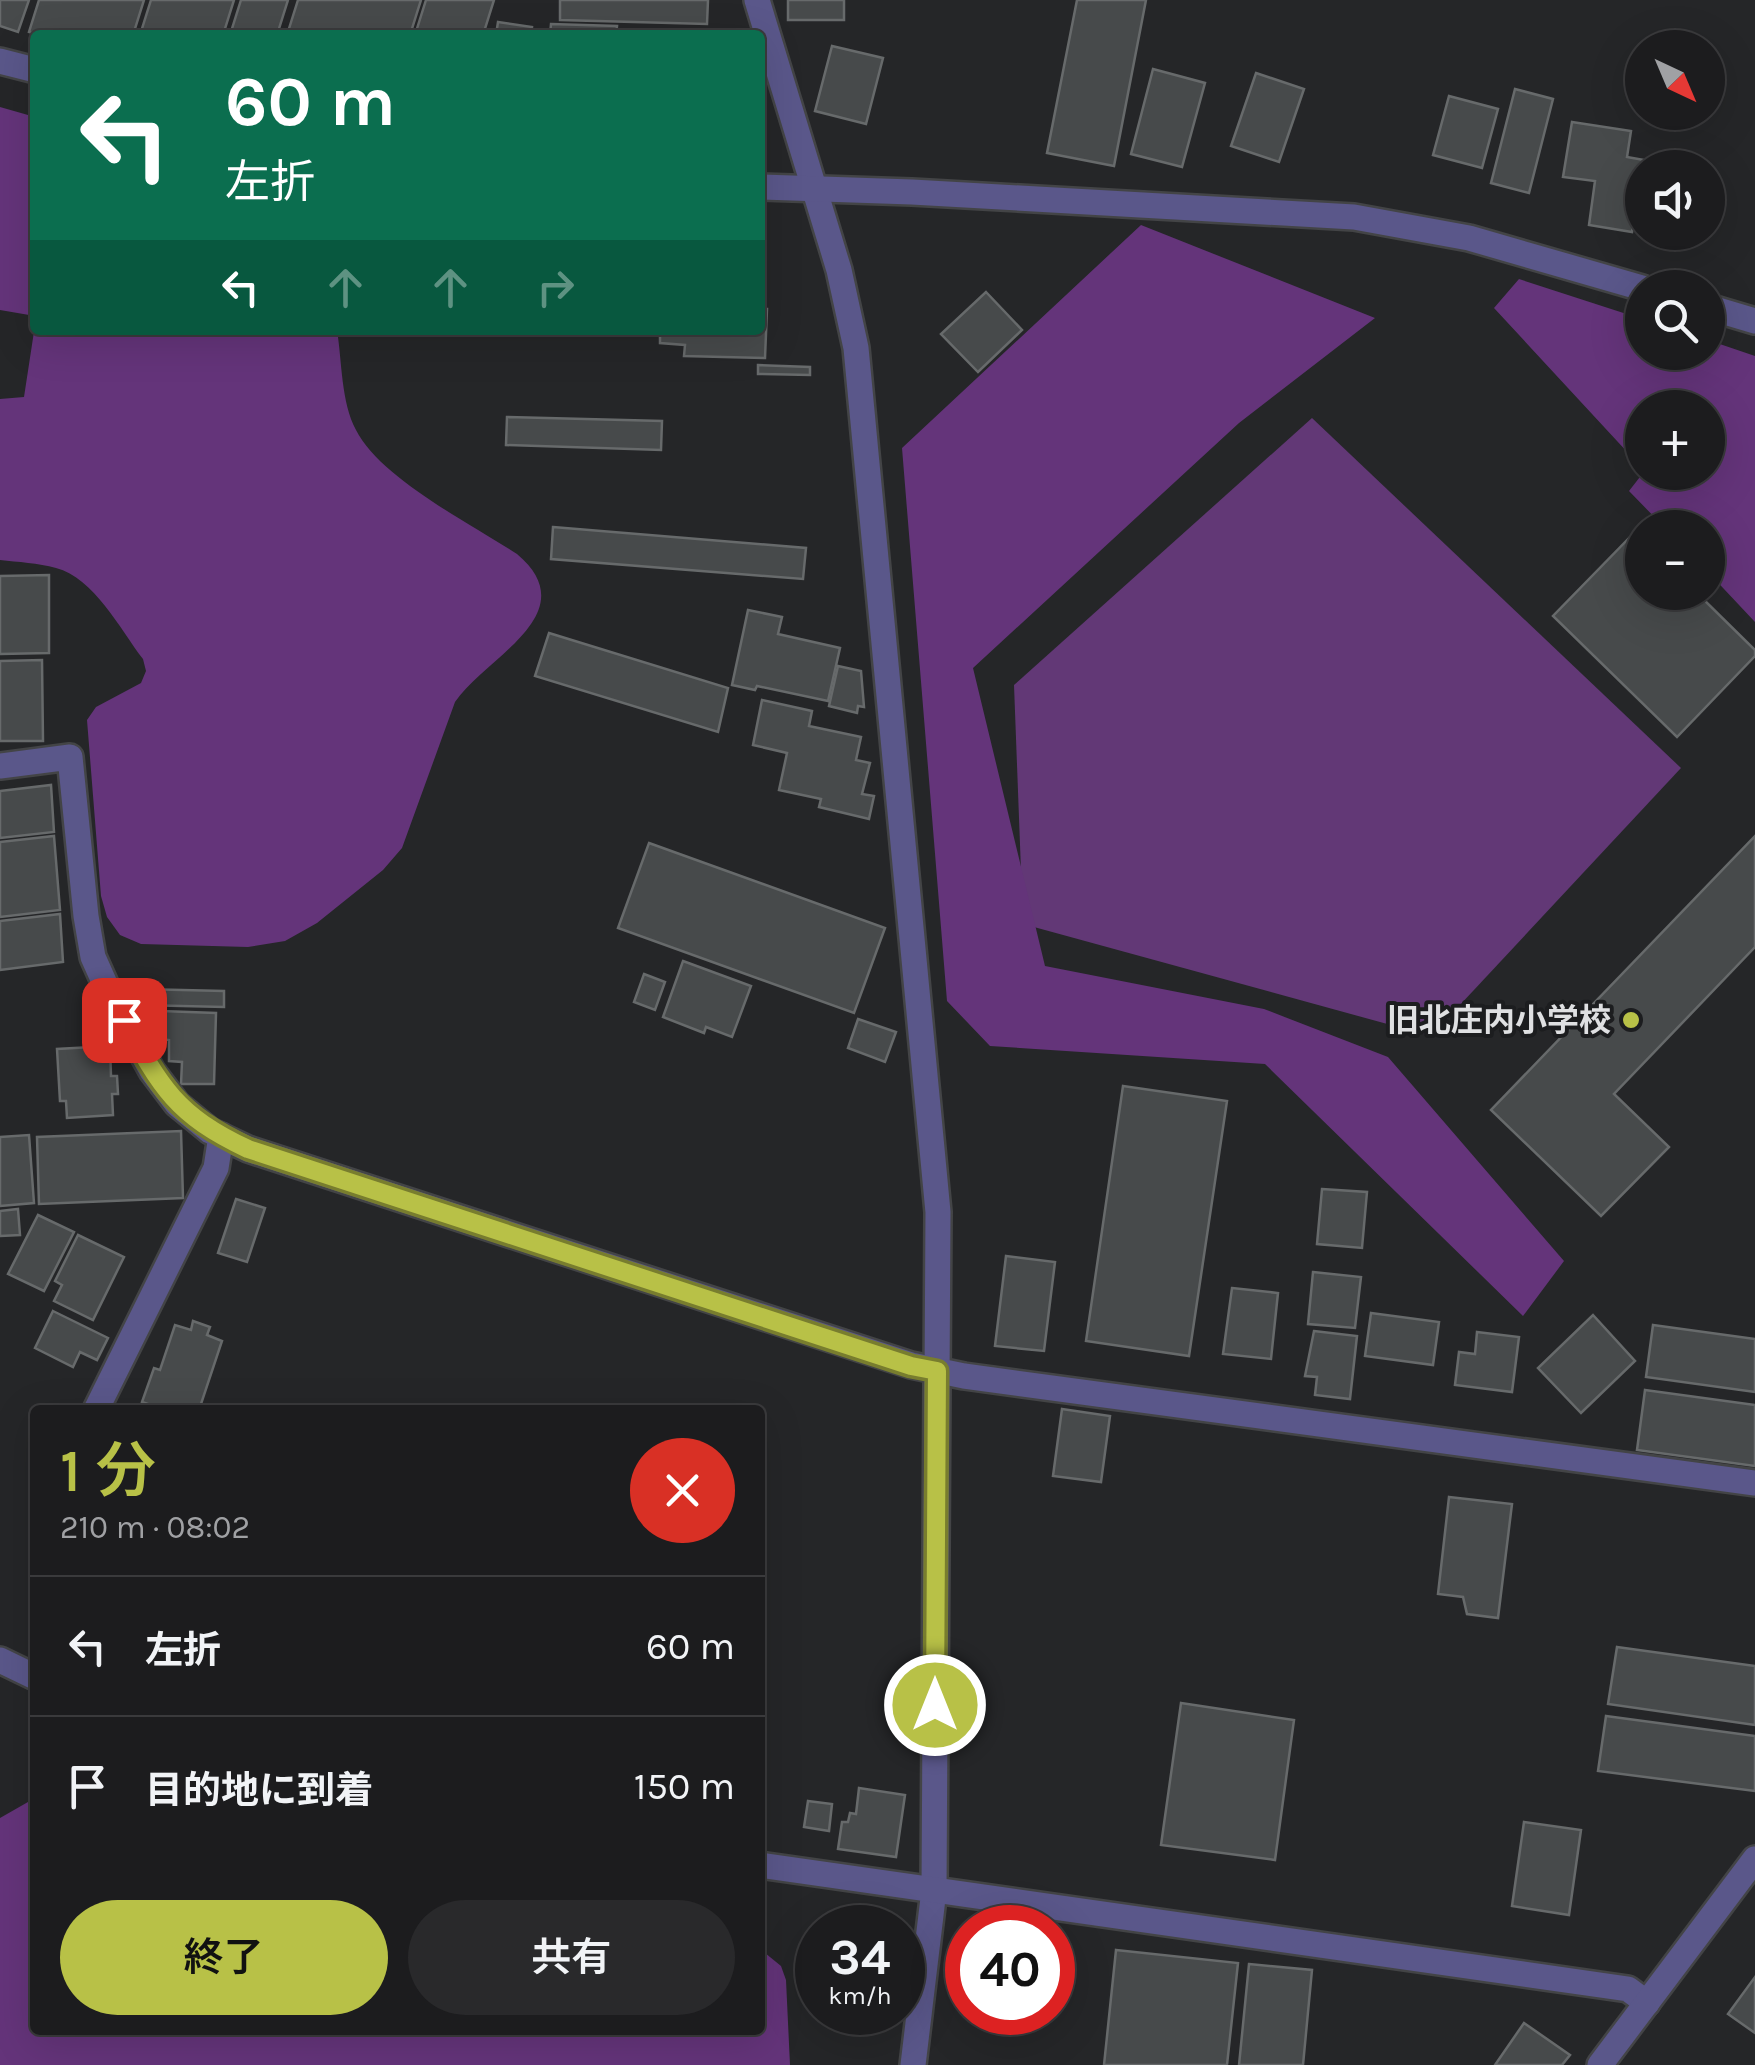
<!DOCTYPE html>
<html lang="ja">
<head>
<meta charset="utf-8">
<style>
	:root { --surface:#1c1c1e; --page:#29292b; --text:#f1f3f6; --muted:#a0a1a4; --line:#3a3a3c; --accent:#b8c147 }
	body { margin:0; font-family:Karla,"Noto Sans JP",sans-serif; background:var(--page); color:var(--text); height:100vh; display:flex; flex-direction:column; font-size:38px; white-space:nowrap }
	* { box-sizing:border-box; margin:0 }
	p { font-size:32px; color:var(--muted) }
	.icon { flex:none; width:55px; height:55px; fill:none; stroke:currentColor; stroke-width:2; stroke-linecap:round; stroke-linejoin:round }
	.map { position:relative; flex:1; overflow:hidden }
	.details { position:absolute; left:30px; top:1405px; width:735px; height:630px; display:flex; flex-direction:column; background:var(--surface); border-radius:10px; box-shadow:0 10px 40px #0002,0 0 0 2px var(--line) }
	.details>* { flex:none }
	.guide { position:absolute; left:30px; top:30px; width:735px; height:305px; border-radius:10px; box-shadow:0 10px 40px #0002,0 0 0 2px var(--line); background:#0b6e4f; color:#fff; overflow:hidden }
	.needle { width:65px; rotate:136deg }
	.fabs { position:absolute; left:1625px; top:30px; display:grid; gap:20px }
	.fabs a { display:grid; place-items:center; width:100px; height:100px; border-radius:50%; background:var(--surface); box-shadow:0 10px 40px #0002,0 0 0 2px var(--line); font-size:50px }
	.speed { position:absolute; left:795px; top:1905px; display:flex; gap:20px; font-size:50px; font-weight:700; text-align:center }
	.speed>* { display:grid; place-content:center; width:130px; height:130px; border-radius:50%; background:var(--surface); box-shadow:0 10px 40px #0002,0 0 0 2px var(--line); line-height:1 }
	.speed small { font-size:25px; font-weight:400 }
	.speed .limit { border:15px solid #d22; background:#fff; color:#111 }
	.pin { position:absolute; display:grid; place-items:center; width:85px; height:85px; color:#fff; margin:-42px; border-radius:20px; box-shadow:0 5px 15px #0006 }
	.me { position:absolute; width:110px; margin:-55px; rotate:0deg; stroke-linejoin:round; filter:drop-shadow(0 0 8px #0008) }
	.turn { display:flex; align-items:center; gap:35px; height:210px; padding:0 30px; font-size:45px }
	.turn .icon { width:130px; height:130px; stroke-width:2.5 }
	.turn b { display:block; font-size:70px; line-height:85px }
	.lanes { display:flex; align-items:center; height:95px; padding:0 30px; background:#0003; justify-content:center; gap:50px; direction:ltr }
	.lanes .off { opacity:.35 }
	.round { display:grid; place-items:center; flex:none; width:105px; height:105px; border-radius:52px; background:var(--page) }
	.head { display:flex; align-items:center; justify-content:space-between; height:170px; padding:0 30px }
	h1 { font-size:60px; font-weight:600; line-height:75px; color:var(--accent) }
	.cta { display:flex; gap:20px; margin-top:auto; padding:20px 30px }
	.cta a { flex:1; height:115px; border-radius:60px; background:var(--accent); color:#111; font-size:40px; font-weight:600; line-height:115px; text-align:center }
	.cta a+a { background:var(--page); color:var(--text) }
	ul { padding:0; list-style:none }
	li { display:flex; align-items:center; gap:30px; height:140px; padding:0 30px; border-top:2px solid var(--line) }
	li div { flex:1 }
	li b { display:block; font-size:38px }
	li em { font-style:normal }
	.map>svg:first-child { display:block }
	.green { fill:#623876 }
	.forest { fill:#64347a }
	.building { fill:#474a4b; stroke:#676a6b; stroke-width:2.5 }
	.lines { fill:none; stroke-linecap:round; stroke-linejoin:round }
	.minor-casing { stroke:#434446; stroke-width:30 }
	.minor { stroke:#5a578a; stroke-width:25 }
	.route-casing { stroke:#787d2e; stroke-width:25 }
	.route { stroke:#b8c147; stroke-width:18 }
	.poi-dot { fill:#b8c147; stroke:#1c1d1f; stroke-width:4 }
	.labels { text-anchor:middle; stroke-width:8; stroke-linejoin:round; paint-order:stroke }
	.poi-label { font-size:32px; font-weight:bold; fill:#dfe0e2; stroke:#1c1d1f; text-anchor:end }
</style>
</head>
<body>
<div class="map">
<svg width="1755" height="2065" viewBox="0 0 1755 2065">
	<rect width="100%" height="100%" fill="#252628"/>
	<path class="green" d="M 1312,418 L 1681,768 L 1431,1036 L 1023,924 L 1014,685 Z"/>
	<g class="forest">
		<path d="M 0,107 L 35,117 L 35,316 L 0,310 Z"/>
		<path d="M 1141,225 L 1375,318 L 1239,423 L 973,668 L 1045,966 L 1264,1009 L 1388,1057 L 1564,1261 L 1523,1316 L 1265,1064 L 990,1046 L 947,1001 L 902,448 Z"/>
		<path d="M 1519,279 L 1642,319 L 1642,352 L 1708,352 L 1708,340 L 1755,356 L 1755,622 L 1708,572 L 1708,528 L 1664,527 L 1629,491 L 1643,473 L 1708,472 L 1708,408 L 1642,408 L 1642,468 L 1494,308 Z"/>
		<path d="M 35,325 L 35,330 L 337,330 C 342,361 341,402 356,430 C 380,478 471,524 517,554 C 587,613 486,657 455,702 L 402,848 L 383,870 L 317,923 L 285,941 L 248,947 L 141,944 L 120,935 L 107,917 L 101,896 L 87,720 L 96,707 L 141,683 L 146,671 L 143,659 C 120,629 94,578 56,568 C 38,563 18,562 0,560 L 0,399 L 24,397 Z"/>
		<path d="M 35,1798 L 35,2030 L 760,2030 L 760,1949 L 781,1966 L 786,1980 L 790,2065 L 0,2065 L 0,1818 Z"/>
	</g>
	<g class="building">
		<path d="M 0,0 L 29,0 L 18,32 L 0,26 Z"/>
		<path d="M 39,0 L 144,0 L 133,35 L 38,35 L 29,32 Z"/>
		<path d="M 151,0 L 234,0 L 223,35 L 140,35 Z"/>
		<path d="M 241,0 L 288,0 L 277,35 L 230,35 Z"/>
		<path d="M 298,0 L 421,0 L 410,35 L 287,35 Z"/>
		<path d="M 426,0 L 494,0 L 483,35 L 415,35 Z"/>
		<path d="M 560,0 L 708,0 L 707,24 L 560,20 Z"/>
		<rect x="788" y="0" width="56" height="20"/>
		<path d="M 1077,0 L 1146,0 L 1114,166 L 1047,153 Z"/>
		<path d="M 498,22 L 532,27 L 531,35 L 496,35 Z"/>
		<path d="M 551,24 L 617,26 L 616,35 L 550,35 Z"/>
		<path d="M 832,46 L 883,58 L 866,124 L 815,111 Z"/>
		<path d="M 1153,69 L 1205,83 L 1182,167 L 1131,154 Z"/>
		<path d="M 1256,73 L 1304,89 L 1279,162 L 1231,146 Z"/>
		<path d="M 1515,89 L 1553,99 L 1529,193 L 1491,183 Z"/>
		<path d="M 1449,96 L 1498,109 L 1482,168 L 1433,155 Z"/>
		<path d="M 1572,122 L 1631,131 L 1627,157 L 1644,160 L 1632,232 L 1589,225 L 1595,181 L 1563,177 Z"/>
		<path d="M 986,292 L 1022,330 L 978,372 L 941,334 Z"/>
		<path d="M 760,309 L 767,309 L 765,358 L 684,356 L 685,345 L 660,343 L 660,330 L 760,330 Z"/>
		<path d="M 758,365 L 810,367 L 810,375 L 758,374 Z"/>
		<path d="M 507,417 L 662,421 L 661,450 L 506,445 Z"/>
		<path d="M 553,527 L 806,548 L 803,579 L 551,559 Z"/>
		<path d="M 1634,533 L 1642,541 L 1642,592 L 1696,592 L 1755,650 L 1755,656 L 1677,737 L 1553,616 Z"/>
		<path d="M 49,575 L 49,653 L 0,654 L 0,576 Z"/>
		<path d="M 748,610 L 782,617 L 778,634 L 840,648 L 828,701 L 757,686 L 755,690 L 732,685 Z"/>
		<path d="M 549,633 L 728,688 L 718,732 L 535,676 Z"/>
		<path d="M 42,660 L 43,741 L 0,741 L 0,661 Z"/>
		<path d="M 838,666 L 861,671 L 864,707 L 858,706 L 857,713 L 829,706 Z"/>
		<path d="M 762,700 L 812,711 L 809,726 L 861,737 L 856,760 L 870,763 L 862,794 L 874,796 L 869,819 L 819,807 L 821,799 L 779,790 L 787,753 L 753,745 Z"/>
		<path d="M 51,785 L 54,832 L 0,838 L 0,791 Z"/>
		<path d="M 54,836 L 60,910 L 0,917 L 0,842 Z"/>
		<path d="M 1755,836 L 1755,947 L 1614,1094 L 1669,1147 L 1601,1216 L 1491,1110 Z"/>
		<path d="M 649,843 L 885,928 L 854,1013 L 618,928 Z"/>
		<path d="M 60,914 L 63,962 L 0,970 L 0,921 Z"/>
		<path d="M 683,961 L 751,986 L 732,1037 L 706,1027 L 704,1033 L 663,1017 Z"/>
		<path d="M 644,974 L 665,982 L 655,1010 L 634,1002 Z"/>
		<path d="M 139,989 L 224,991 L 224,1007 L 139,1005 Z"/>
		<path d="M 161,1011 L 216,1013 L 214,1084 L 181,1084 L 182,1062 L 169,1061 L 169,1040 L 160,1039 Z"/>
		<path d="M 858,1019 L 896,1032 L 885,1062 L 848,1048 Z"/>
		<path d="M 110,1046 L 111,1076 L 117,1076 L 118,1094 L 112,1094 L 113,1115 L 67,1118 L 66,1101 L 60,1101 L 57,1049 Z"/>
		<path d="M 1123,1086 L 1227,1101 L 1189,1356 L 1086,1341 Z"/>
		<path d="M 181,1131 L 183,1198 L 39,1204 L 37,1137 Z"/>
		<path d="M 29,1135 L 34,1203 L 0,1206 L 0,1137 Z"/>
		<path d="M 1322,1189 L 1367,1192 L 1362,1248 L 1317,1244 Z"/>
		<path d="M 236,1199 L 265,1208 L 247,1262 L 218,1253 Z"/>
		<path d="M 18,1209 L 20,1235 L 0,1236 L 0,1211 Z"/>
		<path d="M 38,1215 L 74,1232 L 44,1291 L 8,1274 Z"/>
		<path d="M 78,1235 L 124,1257 L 93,1320 L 54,1301 L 62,1285 L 55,1281 Z"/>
		<path d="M 1006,1256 L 1055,1262 L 1044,1351 L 995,1346 Z"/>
		<path d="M 1313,1272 L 1361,1277 L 1355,1328 L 1308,1324 Z"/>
		<path d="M 1232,1288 L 1278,1293 L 1271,1359 L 1223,1354 Z"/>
		<path d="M 53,1311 L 108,1338 L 97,1360 L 80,1352 L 73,1367 L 35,1348 Z"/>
		<path d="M 1371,1313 L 1439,1322 L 1433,1365 L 1365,1356 Z"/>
		<path d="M 1593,1315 L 1635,1361 L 1581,1413 L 1538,1368 Z"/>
		<path d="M 193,1321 L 210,1327 L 207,1335 L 222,1341 L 199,1410 L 165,1410 L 142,1402 L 154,1368 L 160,1370 L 175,1325 L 191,1330 Z"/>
		<path d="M 1653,1325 L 1755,1339 L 1755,1392 L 1646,1377 Z"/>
		<path d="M 1314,1331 L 1357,1336 L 1350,1399 L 1315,1395 L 1317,1377 L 1305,1376 Z"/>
		<path d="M 1477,1332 L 1519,1337 L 1512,1392 L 1455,1385 L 1459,1352 L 1475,1354 Z"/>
		<path d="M 1645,1390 L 1755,1405 L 1755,1466 L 1637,1450 Z"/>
		<path d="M 1062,1409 L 1110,1416 L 1101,1482 L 1053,1476 Z"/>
		<path d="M 1449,1497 L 1512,1504 L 1498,1618 L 1467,1614 L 1463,1597 L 1438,1594 Z"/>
		<path d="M 1617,1647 L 1755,1666 L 1755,1725 L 1608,1704 Z"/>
		<path d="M 1181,1703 L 1294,1720 L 1275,1860 L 1161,1845 Z"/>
		<path d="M 1606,1716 L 1755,1736 L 1755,1791 L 1598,1771 Z"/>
		<path d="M 859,1788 L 905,1795 L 896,1857 L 838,1849 L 842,1822 L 848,1822 L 850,1813 L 856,1814 Z"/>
		<path d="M 808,1801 L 832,1804 L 829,1831 L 804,1827 Z"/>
		<path d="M 1524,1822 L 1581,1830 L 1569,1915 L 1512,1906 Z"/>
		<path d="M 1116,1950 L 1238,1963 L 1227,2065 L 1104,2065 Z"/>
		<path d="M 1249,1964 L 1312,1970 L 1303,2065 L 1239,2065 Z"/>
		<path d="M 1755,1977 L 1755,2033 L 1728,2014 Z"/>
		<path d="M 1524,2023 L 1570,2055 L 1562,2065 L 1495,2065 Z"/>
	</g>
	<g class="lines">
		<g class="minor-casing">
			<g id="minor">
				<path d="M 757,0 L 839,270 L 856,348 L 938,1212 L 934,1890 L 913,2065"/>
				<path d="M 0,61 L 35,70"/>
				<path d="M 760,187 L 912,192 L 1354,217 L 1469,238 L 1642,288"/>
				<path d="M 1708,307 L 1755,321"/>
				<path d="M 0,766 L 70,757 L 86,916 L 93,957 L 110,995 L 152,1071 L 177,1104 L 210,1131 L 248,1149 L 911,1365 L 964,1376 L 1755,1483"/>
				<path d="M 96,1410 L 216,1168 L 221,1136"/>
				<path d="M 0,1660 L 35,1677"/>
				<path d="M 760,1865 L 1628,1989 L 1647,2003"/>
				<path d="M 1600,2065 L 1755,1859"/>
			</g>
		</g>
		<use href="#minor" class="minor"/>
	</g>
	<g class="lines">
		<g class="route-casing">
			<path id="route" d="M 124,1020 C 161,1088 176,1115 248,1149 L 911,1366 L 937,1371 L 935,1705"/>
		</g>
		<use href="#route" class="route"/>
	</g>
	<circle class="poi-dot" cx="1631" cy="1020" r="10"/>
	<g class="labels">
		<g class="poi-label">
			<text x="1611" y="1031">旧北庄内小学校</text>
		</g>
	</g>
</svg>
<div class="fabs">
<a><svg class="needle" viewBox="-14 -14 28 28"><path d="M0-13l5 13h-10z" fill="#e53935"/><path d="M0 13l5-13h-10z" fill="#a0a1a4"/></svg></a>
<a><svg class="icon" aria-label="sound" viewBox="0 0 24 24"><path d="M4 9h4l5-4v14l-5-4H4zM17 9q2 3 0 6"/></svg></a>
<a><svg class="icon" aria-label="search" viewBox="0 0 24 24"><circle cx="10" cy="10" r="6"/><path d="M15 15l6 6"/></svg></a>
<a>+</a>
<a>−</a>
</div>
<div class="speed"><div>34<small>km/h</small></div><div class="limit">40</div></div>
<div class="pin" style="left:124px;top:1020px;background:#d93025"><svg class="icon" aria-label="arrive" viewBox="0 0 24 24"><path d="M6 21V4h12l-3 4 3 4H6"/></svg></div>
<svg class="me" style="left:935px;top:1705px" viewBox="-20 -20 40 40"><circle r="17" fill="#b8c147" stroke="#fff" stroke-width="3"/><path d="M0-11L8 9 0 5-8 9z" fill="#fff"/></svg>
<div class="guide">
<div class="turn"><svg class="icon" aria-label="left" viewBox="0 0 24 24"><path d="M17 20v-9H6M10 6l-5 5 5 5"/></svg><div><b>60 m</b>左折</div></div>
<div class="lanes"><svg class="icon" aria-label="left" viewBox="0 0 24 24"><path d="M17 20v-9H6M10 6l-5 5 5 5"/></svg><svg class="icon off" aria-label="ahead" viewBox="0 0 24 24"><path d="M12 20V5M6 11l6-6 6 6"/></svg><svg class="icon off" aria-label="ahead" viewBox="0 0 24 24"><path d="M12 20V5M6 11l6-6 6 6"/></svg><svg class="icon off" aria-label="right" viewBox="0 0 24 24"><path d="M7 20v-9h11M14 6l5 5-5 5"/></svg></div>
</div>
<section class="details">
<div class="head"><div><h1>1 分</h1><p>210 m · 08:02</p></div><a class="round" style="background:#d93025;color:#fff"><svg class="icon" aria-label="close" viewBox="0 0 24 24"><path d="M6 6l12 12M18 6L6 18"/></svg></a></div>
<ul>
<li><svg class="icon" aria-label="left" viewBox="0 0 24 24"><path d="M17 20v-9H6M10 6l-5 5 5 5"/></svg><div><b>左折</b></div><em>60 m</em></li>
<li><svg class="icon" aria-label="arrive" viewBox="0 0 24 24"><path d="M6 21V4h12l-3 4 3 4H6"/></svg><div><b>目的地に到着</b></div><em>150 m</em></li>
</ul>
<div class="cta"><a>終了</a><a>共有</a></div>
</section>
</div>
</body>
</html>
